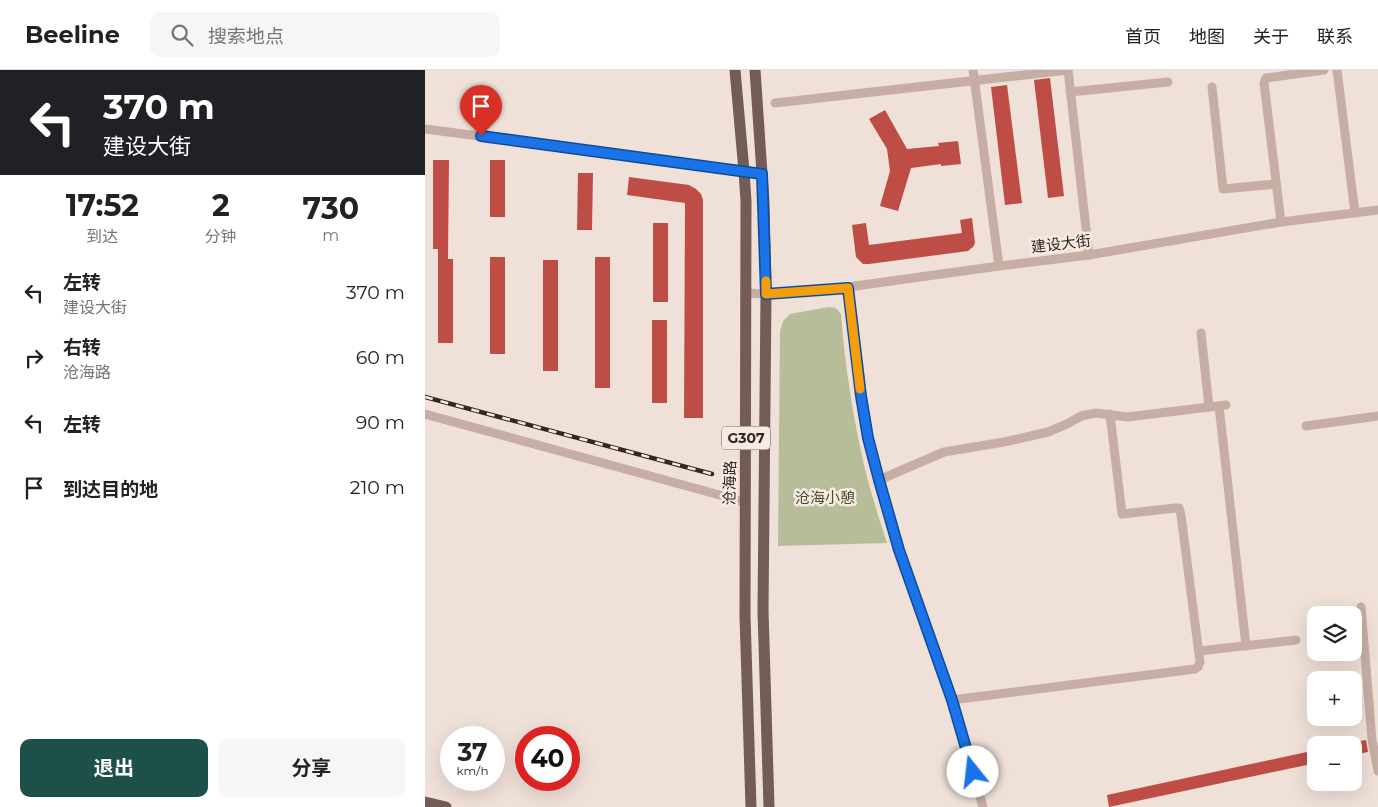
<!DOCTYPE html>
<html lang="zh">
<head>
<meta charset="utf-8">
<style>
	:root { --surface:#fff; --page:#f6f6f6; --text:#222; --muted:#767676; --line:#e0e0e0; --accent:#1e504a }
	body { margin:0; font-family:Montserrat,"Noto Sans SC",sans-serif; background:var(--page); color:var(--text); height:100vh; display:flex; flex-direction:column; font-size:19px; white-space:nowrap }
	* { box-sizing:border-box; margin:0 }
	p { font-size:16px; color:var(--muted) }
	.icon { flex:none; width:28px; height:28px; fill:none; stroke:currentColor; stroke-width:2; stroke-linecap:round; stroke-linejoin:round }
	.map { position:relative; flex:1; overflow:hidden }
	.sheet { display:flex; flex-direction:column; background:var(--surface); width:425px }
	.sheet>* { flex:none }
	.guide { background:#202124; color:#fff; overflow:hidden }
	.buttons { position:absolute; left:882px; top:536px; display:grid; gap:10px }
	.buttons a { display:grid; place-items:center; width:55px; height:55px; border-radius:10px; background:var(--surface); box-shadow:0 5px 20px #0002; font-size:25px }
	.speed { position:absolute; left:15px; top:656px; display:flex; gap:10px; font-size:25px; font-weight:700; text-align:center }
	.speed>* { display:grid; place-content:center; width:65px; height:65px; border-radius:50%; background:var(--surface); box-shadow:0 5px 20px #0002; line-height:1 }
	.speed small { font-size:12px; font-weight:400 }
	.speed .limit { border:8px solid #d22; background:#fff; color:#111 }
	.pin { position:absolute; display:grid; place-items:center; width:42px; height:42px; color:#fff; margin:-51px -21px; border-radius:50% 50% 50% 0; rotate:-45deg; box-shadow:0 0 5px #0007 }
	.pin .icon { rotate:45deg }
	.me { position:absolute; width:55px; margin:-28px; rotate:344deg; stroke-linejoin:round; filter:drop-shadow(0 0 4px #0008) }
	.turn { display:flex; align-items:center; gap:18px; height:105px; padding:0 20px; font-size:22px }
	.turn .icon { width:65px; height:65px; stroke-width:2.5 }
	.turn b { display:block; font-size:35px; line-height:42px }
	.eta { display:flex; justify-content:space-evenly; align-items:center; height:85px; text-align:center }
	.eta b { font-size:30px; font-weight:700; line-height:35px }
	.cta { display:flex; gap:10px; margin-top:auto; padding:10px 20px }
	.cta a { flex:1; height:58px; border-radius:10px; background:var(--accent); color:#fff; font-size:20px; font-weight:700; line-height:58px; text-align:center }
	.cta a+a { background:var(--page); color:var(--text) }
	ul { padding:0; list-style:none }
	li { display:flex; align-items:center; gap:15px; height:65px; padding:0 20px }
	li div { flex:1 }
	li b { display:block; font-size:19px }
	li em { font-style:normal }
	header { display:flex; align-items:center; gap:30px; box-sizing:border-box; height:70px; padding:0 25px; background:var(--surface); border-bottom:1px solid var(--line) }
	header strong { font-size:24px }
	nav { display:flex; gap:28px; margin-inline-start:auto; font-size:18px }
	.search { width:350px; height:45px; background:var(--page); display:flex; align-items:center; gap:12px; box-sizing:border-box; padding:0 18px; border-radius:10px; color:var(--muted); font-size:19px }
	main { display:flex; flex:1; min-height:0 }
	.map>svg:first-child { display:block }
	.green { fill:#b7bc99 }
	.building { fill:#be4d46 }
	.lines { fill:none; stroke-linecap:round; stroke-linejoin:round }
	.minor { stroke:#c6aea5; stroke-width:9 }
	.major { stroke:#735b57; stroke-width:11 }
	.rail-casing { stroke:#322725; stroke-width:4.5 }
	.rail { stroke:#f7eae3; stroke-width:2.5; stroke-dasharray:8; stroke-linecap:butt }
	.route-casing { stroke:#114b97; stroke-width:12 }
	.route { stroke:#1a73e8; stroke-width:9 }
	.slow { stroke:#f59e0b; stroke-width:9 }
	.labels { text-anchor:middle; stroke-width:5; stroke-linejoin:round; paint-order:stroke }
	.shield { fill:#f7eae3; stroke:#6d625e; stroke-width:1 }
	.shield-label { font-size:14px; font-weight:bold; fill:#322725 }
	.street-label { font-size:15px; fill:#322725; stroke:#f7eae3 }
	.park-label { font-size:15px; fill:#484e2b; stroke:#f7eae3 }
</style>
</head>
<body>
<header>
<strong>Beeline</strong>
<div class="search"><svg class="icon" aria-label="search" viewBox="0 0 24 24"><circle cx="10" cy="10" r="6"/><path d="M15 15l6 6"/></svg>搜索地点</div>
<nav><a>首页</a><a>地图</a><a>关于</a><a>联系</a></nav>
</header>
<main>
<section class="sheet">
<div class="guide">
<div class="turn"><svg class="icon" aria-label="left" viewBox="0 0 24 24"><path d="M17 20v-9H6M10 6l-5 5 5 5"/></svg><div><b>370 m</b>建设大街</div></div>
</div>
<div class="eta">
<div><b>17:52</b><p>到达</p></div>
<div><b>2</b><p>分钟</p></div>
<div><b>730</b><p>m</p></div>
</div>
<ul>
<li><svg class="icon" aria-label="left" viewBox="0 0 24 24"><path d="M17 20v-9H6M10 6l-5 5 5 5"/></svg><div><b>左转</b><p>建设大街</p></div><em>370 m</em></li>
<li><svg class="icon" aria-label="right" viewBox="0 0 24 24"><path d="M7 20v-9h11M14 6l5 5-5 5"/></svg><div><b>右转</b><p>沧海路</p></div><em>60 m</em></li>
<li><svg class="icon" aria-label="left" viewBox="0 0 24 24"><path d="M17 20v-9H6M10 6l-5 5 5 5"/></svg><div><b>左转</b></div><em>90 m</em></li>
<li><svg class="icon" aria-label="arrive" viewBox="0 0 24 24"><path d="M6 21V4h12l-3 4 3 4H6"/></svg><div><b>到达目的地</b></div><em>210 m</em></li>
</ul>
<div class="cta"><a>退出</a><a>分享</a></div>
</section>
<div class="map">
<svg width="953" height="737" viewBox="0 0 953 737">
	<rect width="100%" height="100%" fill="#efe0d8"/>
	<path class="green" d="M 404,237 L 411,238 L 416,244 C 420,297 428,348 440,399 C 446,424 454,448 462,473 L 353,476 L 355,262 L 358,251 L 365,244 Z"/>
	<g class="building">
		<path d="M 625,8 L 639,126 L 623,128 L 609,10 Z"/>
		<path d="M 582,15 L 597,133 L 580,135 L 566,17 Z"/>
		<path d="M 460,40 L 482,79 L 514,76 L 513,73 L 533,71 L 536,94 L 516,96 L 516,94 L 486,98 L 473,141 L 455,136 L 465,101 L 462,79 L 444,49 Z"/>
		<path d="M 8,90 L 24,90 L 23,189 L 28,189 L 28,273 L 13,273 L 13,179 L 8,179 Z"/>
		<rect x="65" y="90" width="15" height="57"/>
		<path d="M 153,103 L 168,103 L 167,160 L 152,160 Z"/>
		<path d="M 204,107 L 264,115 L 271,119 L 276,124 L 278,130 L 278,348 L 259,348 L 260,133 L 202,125 Z"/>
		<path d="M 547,148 L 550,173 L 548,177 L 543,181 L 444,194 L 438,194 L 431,187 L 427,155 L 441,153 L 444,175 L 537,163 L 535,150 Z"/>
		<rect x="228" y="153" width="15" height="79"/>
		<rect x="65" y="187" width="15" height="97"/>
		<rect x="170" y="187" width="15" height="131"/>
		<rect x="118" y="190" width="15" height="111"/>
		<rect x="227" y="250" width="15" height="83"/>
		<path d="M 941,670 L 943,682 L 929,685 L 929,672 Z"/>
		<path d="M 891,680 L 891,693 L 684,737 L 682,725 Z"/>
	</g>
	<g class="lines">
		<g class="minor">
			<path d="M 548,0 L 574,196"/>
			<path d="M 643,0 L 664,185"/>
			<path d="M 912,0 L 930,143"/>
			<path d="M 787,17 L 798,119 L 851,114"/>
			<path d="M 645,22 L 743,12"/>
			<path d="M 350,33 L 643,0"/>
			<path d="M 0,59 L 337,103"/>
			<path d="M 856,152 L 839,13 L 841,8 L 899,0"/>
			<path d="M 423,217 L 437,326 L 443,368 L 454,410 L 474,480 L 527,630 L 558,737"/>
			<path d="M 321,223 L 341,224 L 423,217 L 574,196 L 664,185 L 856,152 L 953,140"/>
			<path d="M 776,263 L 784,337"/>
			<path d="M 794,336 L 821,576"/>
			<path d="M 0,344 L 320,432"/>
			<path d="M 881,356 L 953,346"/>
			<path d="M 454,410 L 519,382 L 579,372 L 623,362 L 642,354 L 656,346 L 671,343 L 702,347 L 801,335"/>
			<path d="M 936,537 L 947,670 L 953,701"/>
			<path d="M 774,581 L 871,570"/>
			<path d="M 527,630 L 770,599 L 773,597 L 775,592 L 756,445 L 754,438 L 750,438 L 697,444 L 685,344"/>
		</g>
		<g class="major">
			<path d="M 310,0 L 319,101 L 321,131 L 320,546 L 326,737"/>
			<path d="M 330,0 L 339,133 L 341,224 L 338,541 L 344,737"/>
			<path d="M 0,732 L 21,737"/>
		</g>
		<g class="rail-casing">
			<path id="rail" d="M 0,327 L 287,404"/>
		</g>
		<use href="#rail" class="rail"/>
	</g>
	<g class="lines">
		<g class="route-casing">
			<path id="route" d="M 56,66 L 337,104 L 341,224 L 423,218 L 436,326 L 443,368 L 454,410 L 474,480 L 527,630 L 548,702"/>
		</g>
		<use href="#route" class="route"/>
		<path class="slow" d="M 341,211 L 341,224 L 423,218 L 435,319"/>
	</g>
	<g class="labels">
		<rect class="shield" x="297" y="356.5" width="48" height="23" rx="4"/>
		<g class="shield-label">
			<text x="321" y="373">G307</text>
		</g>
		<g class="street-label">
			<text transform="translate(636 174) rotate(-7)" y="5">建设大街</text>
			<text transform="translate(305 413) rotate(-89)" y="5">沧海路</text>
		</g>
		<g class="park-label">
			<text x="400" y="433">沧海小憩</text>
		</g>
	</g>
</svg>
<div class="buttons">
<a><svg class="icon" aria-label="layers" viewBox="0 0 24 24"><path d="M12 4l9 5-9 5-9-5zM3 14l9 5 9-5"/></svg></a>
<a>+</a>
<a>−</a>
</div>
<div class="speed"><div>37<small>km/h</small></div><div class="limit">40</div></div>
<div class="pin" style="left:56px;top:66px;background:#d93025"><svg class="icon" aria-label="arrive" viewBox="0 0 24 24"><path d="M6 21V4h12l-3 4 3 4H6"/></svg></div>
<svg class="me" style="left:548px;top:702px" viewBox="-20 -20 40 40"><circle r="19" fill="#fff"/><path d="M0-13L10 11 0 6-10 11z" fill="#1a73e8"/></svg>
</div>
</main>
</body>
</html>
